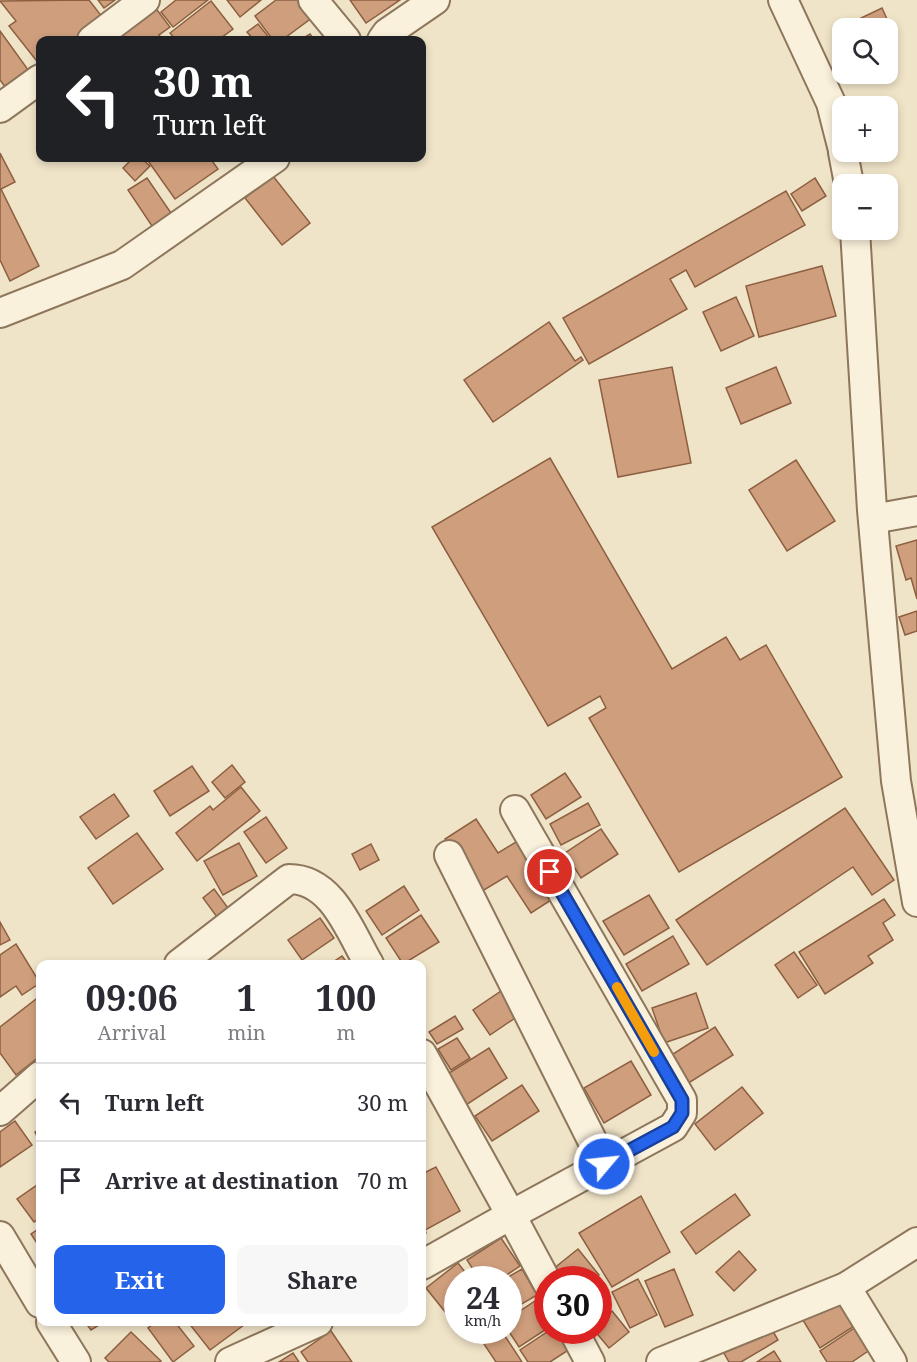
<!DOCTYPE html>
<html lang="en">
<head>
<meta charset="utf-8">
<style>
	:root { --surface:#fff; --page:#f7f7f7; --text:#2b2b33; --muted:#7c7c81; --line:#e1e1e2; --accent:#2563eb }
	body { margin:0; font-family:"Noto Serif",serif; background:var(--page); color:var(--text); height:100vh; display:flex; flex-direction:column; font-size:22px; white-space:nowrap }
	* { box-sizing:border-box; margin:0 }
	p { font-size:20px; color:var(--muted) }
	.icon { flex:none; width:33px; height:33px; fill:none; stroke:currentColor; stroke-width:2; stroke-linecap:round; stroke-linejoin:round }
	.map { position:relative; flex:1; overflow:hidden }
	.side { position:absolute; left:36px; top:960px; width:390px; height:366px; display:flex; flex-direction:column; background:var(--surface); border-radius:12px; box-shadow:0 3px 9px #0003 }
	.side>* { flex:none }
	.guide { position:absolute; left:36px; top:36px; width:390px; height:126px; border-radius:12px; box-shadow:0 3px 9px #0003; background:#202124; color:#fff; overflow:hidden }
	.controls { position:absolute; left:832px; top:18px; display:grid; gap:12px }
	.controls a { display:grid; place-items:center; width:66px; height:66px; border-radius:12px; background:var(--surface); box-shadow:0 3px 9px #0003; font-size:30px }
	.speed { position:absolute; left:444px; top:1266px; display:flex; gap:12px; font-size:30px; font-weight:700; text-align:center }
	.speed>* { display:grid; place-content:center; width:78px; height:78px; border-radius:50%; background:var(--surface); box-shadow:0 3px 9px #0003; line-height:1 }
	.speed small { font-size:15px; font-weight:400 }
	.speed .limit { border:9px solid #d22; background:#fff; color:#111 }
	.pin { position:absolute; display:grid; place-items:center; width:51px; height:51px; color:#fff; margin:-26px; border:3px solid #fff; border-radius:50%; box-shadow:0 2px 6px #0007 }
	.me { position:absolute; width:66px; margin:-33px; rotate:62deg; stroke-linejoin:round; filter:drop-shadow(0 0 4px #0008) }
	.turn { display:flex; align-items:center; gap:21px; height:126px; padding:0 18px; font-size:27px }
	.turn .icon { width:78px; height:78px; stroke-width:2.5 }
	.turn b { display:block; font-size:42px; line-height:51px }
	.eta { display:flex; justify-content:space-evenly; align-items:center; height:102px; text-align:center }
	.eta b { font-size:36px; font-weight:700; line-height:42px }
	.primary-button { display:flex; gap:12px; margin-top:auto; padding:12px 18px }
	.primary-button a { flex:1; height:69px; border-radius:12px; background:var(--accent); color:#fff; font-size:24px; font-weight:700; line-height:69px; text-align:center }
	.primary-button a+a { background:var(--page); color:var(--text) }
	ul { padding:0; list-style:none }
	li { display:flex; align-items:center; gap:18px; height:78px; padding:0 18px; border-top:2px solid var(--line) }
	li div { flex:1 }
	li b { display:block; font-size:22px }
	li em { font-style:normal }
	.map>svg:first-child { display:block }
	.building { fill:#cf9f7d; stroke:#8d5f41; stroke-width:1.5 }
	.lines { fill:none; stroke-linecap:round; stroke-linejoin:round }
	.minor-casing { stroke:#8d765c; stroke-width:32 }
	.minor { stroke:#faf1dc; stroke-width:28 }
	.route-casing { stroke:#184099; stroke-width:15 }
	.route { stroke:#2563eb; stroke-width:10 }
	.slow { stroke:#f59e0b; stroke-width:10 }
</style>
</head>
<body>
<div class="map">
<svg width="917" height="1362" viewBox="0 0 917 1362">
	<rect width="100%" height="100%" fill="#f0e4c8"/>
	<g class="building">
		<path d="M 89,0 L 103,18 L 74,40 L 40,40 L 40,65 L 9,26 L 16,21 L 0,1 Z"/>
		<path d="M 98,0 L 115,0 L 104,8 Z"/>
		<path d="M 176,0 L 208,0 L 173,27 L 161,12 Z"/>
		<path d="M 227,0 L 261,0 L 240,17 Z"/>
		<path d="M 276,0 L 301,0 L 313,17 L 282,40 L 273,40 L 255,16 Z"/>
		<path d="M 350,0 L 400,0 L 366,23 Z"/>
		<path d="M 211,1 L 233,29 L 218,40 L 176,40 L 170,33 Z"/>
		<path d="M 154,6 L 170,27 L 159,35 L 163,40 L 106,40 Z"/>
		<path d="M 882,8 L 891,28 L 843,29 L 842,27 Z"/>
		<path d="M 258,24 L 271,40 L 254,40 L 247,32 Z"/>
		<path d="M 0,31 L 34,78 L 11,95 L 0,80 Z"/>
		<path d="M 310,34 L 314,40 L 300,40 Z"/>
		<path d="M 0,153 L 15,182 L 1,189 L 39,266 L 10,281 L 0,260 Z"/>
		<path d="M 133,158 L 141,158 L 150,166 L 135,181 L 123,168 Z"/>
		<path d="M 146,158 L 210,158 L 218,169 L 175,199 Z"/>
		<path d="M 273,176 L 310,223 L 282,245 L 245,198 Z"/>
		<path d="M 147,178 L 171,213 L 152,226 L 128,190 Z"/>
		<path d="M 815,178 L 826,196 L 802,211 L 791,194 Z"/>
		<path d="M 786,191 L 805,225 L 695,287 L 686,270 L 670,279 L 687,309 L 589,364 L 563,318 Z"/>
		<path d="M 822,266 L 836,316 L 759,337 L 746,286 Z"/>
		<path d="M 736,297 L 754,336 L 721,351 L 703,312 Z"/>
		<path d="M 549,322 L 575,361 L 581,357 L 583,360 L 493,422 L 464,380 Z"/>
		<path d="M 672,367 L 691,463 L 618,477 L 599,380 Z"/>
		<path d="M 776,367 L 791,403 L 741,424 L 726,388 Z"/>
		<path d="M 550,458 L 672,669 L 726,637 L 740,660 L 766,645 L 842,777 L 679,872 L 589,718 L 606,708 L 600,696 L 548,726 L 432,527 Z"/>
		<path d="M 796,460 L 835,521 L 787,551 L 749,490 Z"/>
		<path d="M 917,540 L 917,599 L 911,578 L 906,580 L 896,546 Z"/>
		<path d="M 917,611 L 917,631 L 905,635 L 899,617 Z"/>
		<path d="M 232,765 L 245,782 L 225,798 L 212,782 Z"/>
		<path d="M 192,766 L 209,791 L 170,816 L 154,791 Z"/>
		<path d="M 565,773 L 581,797 L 546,819 L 531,795 Z"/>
		<path d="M 241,787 L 260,811 L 197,861 L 176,833 L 210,806 L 213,810 Z"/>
		<path d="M 114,794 L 129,816 L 96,839 L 80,817 Z"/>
		<path d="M 588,803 L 600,825 L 561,845 L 550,824 Z"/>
		<path d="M 845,808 L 894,880 L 872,895 L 853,867 L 707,965 L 676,920 Z"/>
		<path d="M 266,817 L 287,848 L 266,863 L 244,832 Z"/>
		<path d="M 476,819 L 498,853 L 526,836 L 562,893 L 531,913 L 507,876 L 479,893 L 445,839 Z"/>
		<path d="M 601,829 L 618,854 L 581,878 L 565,853 Z"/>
		<path d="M 137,833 L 163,869 L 113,904 L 88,868 Z"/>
		<path d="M 239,843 L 257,876 L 223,895 L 204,861 Z"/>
		<path d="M 371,844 L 379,860 L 360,870 L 352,854 Z"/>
		<path d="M 404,886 L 419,910 L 382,935 L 366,911 Z"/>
		<path d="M 214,889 L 228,908 L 217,917 L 203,898 Z"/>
		<path d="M 649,895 L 669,928 L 624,955 L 603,921 Z"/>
		<path d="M 884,899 L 895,915 L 883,923 L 893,940 L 868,956 L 873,963 L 825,994 L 799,952 Z"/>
		<path d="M 421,915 L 439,942 L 403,964 L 386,938 Z"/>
		<path d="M 320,918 L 334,938 L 302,960 L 288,940 Z"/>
		<path d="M 0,922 L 10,940 L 0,945 Z"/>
		<path d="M 673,936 L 689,964 L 642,991 L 626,964 Z"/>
		<path d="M 16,944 L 40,983 L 22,995 L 16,986 L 0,997 L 0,955 Z"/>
		<path d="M 794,952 L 817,985 L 798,998 L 775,965 Z"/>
		<path d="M 342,956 L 348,964 L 330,964 Z"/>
		<path d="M 501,991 L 518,1016 L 490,1035 L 473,1010 Z"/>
		<path d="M 696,993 L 708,1028 L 664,1043 L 652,1008 Z"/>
		<path d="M 40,996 L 40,1056 L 16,1075 L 0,1053 L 0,1027 Z"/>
		<path d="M 455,1016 L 463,1029 L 437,1044 L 429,1032 Z"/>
		<path d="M 715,1027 L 733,1055 L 687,1084 L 670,1056 Z"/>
		<path d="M 457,1038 L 470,1058 L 451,1070 L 438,1049 Z"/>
		<path d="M 489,1048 L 507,1078 L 466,1105 L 446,1075 Z"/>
		<path d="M 631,1061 L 651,1095 L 604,1123 L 584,1088 Z"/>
		<path d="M 522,1085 L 539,1111 L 492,1141 L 475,1116 Z"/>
		<path d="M 742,1087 L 763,1113 L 715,1150 L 695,1124 Z"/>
		<path d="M 15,1121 L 32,1145 L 0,1167 L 0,1132 Z"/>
		<path d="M 40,1129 L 40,1143 L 35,1132 Z"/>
		<path d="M 436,1167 L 460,1211 L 425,1230 L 426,1233 L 422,1236 L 422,1174 Z"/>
		<path d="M 40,1183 L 40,1218 L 34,1222 L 17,1199 Z"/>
		<path d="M 735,1194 L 750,1215 L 696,1254 L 681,1232 Z"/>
		<path d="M 641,1196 L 670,1252 L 612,1287 L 579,1233 Z"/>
		<path d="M 40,1228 L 40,1248 L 31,1234 Z"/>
		<path d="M 501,1238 L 520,1266 L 499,1280 L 480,1280 L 467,1260 Z"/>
		<path d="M 578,1249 L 599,1275 L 594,1280 L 559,1280 L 552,1270 Z"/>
		<path d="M 739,1251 L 756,1270 L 734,1291 L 716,1272 Z"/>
		<path d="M 458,1263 L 471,1280 L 458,1280 L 458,1328 L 426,1288 Z"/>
		<path d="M 522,1269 L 537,1295 L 508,1312 L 508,1280 L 503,1280 Z"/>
		<path d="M 674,1269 L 693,1315 L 665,1327 L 645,1281 Z"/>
		<path d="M 638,1279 L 657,1315 L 630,1328 L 612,1292 Z"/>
		<path d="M 839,1292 L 859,1323 L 820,1348 L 801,1317 Z"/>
		<path d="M 538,1299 L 548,1314 L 548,1328 L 519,1347 L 508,1330 L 508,1319 Z"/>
		<path d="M 612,1311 L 629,1332 L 609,1348 L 594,1330 L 598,1330 L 598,1322 Z"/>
		<path d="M 767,1321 L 778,1340 L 741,1362 L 729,1362 L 721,1348 Z"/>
		<path d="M 85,1322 L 104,1322 L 91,1330 Z"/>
		<path d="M 156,1322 L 175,1322 L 194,1346 L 173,1362 L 148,1328 Z"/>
		<path d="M 188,1322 L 248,1322 L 210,1350 Z"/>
		<path d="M 859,1325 L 874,1347 L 852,1362 L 827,1362 L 820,1351 Z"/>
		<path d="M 485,1330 L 501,1330 L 522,1362 L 496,1362 L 478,1335 Z"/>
		<path d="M 550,1330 L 558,1330 L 570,1349 L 550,1362 L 528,1362 L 520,1350 Z"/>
		<path d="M 331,1331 L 352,1362 L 308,1362 L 301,1352 Z"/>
		<path d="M 131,1332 L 161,1361 L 159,1362 L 109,1362 L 105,1358 Z"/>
		<path d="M 774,1351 L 781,1362 L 757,1362 Z"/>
		<path d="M 293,1353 L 299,1362 L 279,1362 Z"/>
	</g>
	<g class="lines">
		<g class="minor-casing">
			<g id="minor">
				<path d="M 313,0 L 346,40"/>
				<path d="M 783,0 L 831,103 L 843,150"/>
				<path d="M 92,40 L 145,0"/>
				<path d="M 382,40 L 387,33 L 435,0"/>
				<path d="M 0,108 L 40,79"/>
				<path d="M 843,152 L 849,184"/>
				<path d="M 855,230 L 872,510 L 896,781 L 917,902"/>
				<path d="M 0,313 L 122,265 L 275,158"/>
				<path d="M 873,519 L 917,511"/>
				<path d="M 515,810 L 682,1100 L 682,1113 L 673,1127 L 511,1215 L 548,1284"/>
				<path d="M 449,855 L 604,1164"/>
				<path d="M 179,964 L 289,879 C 333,879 350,932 369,964"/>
				<path d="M 422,1054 L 511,1215 L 422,1265"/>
				<path d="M 0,1111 L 40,1076"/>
				<path d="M 0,1236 L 40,1303"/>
				<path d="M 846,1287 L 892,1362"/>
				<path d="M 51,1322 L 76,1362"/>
				<path d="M 573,1330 L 590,1362"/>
				<path d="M 230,1362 L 318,1322"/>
				<path d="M 661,1362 L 846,1287 L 917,1242"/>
			</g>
		</g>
		<use href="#minor" class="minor"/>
	</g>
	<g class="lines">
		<g class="route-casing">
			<path id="route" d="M 550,872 L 682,1100 L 682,1113 L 673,1127 L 604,1164"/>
		</g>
		<use href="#route" class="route"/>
		<path class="slow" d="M 617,987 L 654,1052"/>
	</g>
</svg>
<div class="controls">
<a><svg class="icon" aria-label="search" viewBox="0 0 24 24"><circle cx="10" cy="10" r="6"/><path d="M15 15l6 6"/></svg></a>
<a>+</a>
<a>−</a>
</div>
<div class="speed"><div>24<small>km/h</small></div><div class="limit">30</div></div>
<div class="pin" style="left:550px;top:872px;background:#d93025"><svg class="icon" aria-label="arrive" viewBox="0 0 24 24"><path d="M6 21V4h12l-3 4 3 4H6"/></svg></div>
<svg class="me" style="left:604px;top:1164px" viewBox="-20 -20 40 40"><circle r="17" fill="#2563eb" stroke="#fff" stroke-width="3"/><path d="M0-11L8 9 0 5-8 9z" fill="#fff"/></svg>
<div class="guide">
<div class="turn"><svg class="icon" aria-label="left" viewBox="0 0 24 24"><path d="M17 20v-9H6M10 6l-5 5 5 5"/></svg><div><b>30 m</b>Turn left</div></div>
</div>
<section class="side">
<div class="eta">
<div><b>09:06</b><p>Arrival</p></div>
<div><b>1</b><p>min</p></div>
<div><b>100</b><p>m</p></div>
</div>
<ul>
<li><svg class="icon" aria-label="left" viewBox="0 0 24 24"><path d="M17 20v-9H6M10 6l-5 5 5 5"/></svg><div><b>Turn left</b></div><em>30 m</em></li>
<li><svg class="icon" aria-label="arrive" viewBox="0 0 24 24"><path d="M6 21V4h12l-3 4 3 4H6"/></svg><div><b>Arrive at destination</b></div><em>70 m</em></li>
</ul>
<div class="primary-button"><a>Exit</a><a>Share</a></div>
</section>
</div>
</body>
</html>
